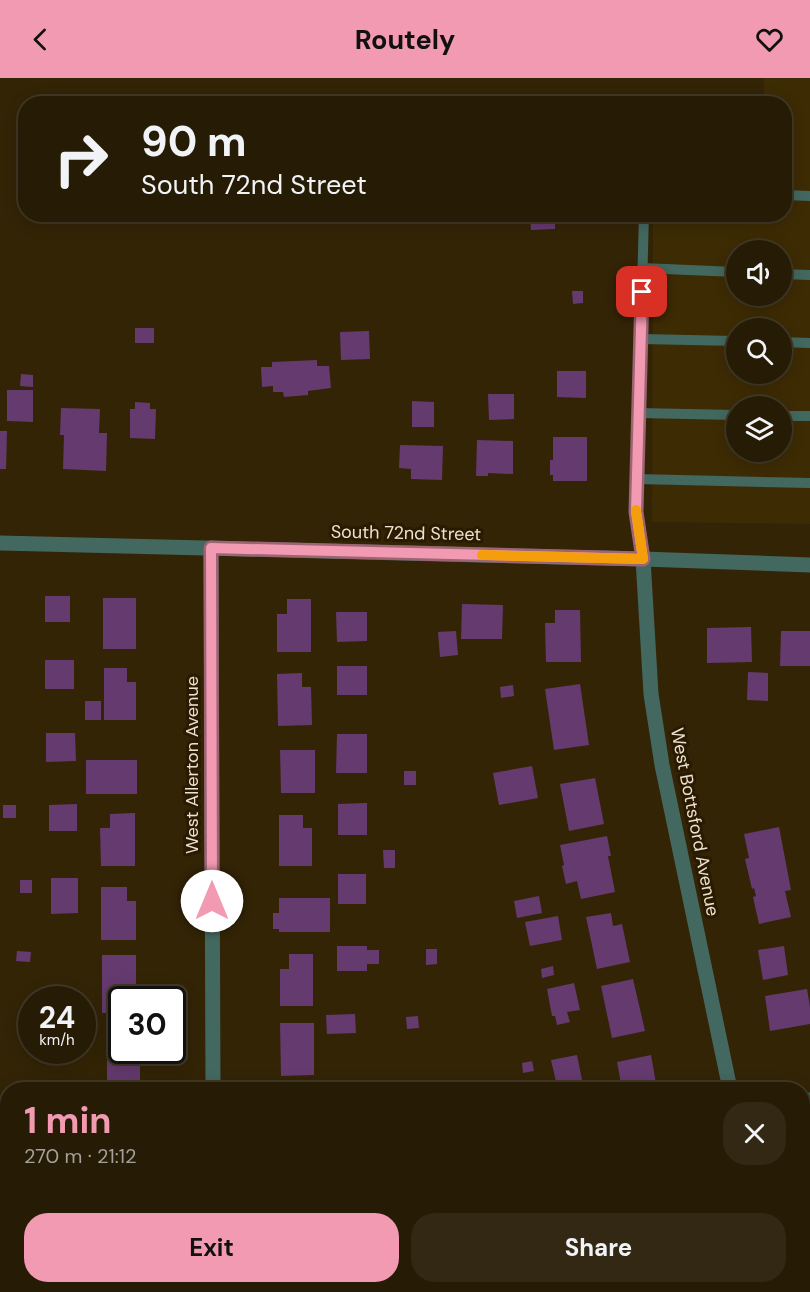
<!DOCTYPE html>
<html lang="en">
<head>
<meta charset="utf-8">
<style>
	:root { --surface:#261b04; --page:#322813; --text:#f1f3f6; --muted:#a4a19a; --line:#423926; --accent:#f19ab1 }
	body { margin:0; font-family:"DM Sans",sans-serif; background:var(--page); color:var(--text); height:100vh; display:flex; flex-direction:column; font-size:22px; white-space:nowrap }
	* { box-sizing:border-box; margin:0 }
	p { font-size:20px; color:var(--muted) }
	.icon { flex:none; width:33px; height:33px; fill:none; stroke:currentColor; stroke-width:2; stroke-linecap:round; stroke-linejoin:round }
	.map { position:relative; flex:1; overflow:hidden }
	.panel { position:absolute; left:0px; top:1004px; width:810px; height:212px; display:flex; flex-direction:column; background:var(--surface); border-radius:24px 24px 0 0; box-shadow:0 3px 15px #0003,0 0 0 2px var(--line) }
	.panel>* { flex:none }
	.hud { position:absolute; left:18px; top:18px; width:774px; height:126px; border-radius:24px; box-shadow:0 3px 15px #0003,0 0 0 2px var(--line); background:#261b04; color:var(--text); overflow:hidden }
	.tools { position:absolute; left:726px; top:162px; display:grid; gap:12px }
	.tools a { display:grid; place-items:center; width:66px; height:66px; border-radius:50%; background:var(--surface); box-shadow:0 3px 15px #0003,0 0 0 2px var(--line); font-size:30px }
	.speed { position:absolute; left:18px; top:908px; display:flex; gap:12px; font-size:30px; font-weight:700; text-align:center }
	.speed>* { display:grid; place-content:center; width:78px; height:78px; border-radius:50%; background:var(--surface); box-shadow:0 3px 15px #0003,0 0 0 2px var(--line); line-height:1 }
	.speed small { font-size:15px; font-weight:400 }
	.speed .limit { border:3px solid #111; border-radius:9px; background:#fff; color:#111 }
	.pin { position:absolute; display:grid; place-items:center; width:51px; height:51px; color:#fff; margin:-26px; border-radius:12px; box-shadow:0 3px 9px #0006 }
	.me { position:absolute; width:66px; margin:-33px; rotate:0deg; stroke-linejoin:round; filter:drop-shadow(0 0 4px #0008) }
	.turn { display:flex; align-items:center; gap:21px; height:126px; padding:0 24px; font-size:27px }
	.turn .icon { width:78px; height:78px; stroke-width:2.5 }
	.turn b { display:block; font-size:42px; line-height:51px }
	.round { display:grid; place-items:center; flex:none; width:63px; height:63px; border-radius:24px; background:var(--page) }
	.summary { display:flex; align-items:center; justify-content:space-between; height:102px; padding:0 24px }
	h1 { font-size:36px; font-weight:700; line-height:45px; color:var(--accent) }
	.action { display:flex; gap:12px; margin-top:auto; padding:12px 24px }
	.action a { flex:1; height:69px; border-radius:24px; background:var(--accent); color:#111; font-size:24px; font-weight:700; line-height:69px; text-align:center }
	.action a+a { background:var(--page); color:var(--text) }
	header { display:flex; justify-content:space-between; align-items:center; height:78px; padding:0 24px; background:var(--accent); color:#111; font-size:27px; font-weight:700 }
	.map>svg:first-child { display:block }
	.built { fill:#3d2b04; fill-rule:evenodd }
	.building { fill:#653a6f }
	.lines { fill:none; stroke-linecap:round; stroke-linejoin:round }
	.service { stroke:#43685f; stroke-width:10 }
	.minor { stroke:#43685f; stroke-width:15 }
	.route-casing { stroke:#9d6473; stroke-width:15 }
	.route { stroke:#f19ab1; stroke-width:10 }
	.slow { stroke:#f59e0b; stroke-width:10 }
	.labels { text-anchor:middle; stroke-width:6; stroke-linejoin:round; paint-order:stroke }
	.street-label { font-size:18px; fill:#ebe2d1; stroke:#291a00 }
</style>
</head>
<body>
<header><svg class="icon" aria-label="back" viewBox="0 0 24 24"><path d="M15 5l-7 7 7 7"/></svg>Routely<svg class="icon" aria-label="heart" viewBox="0 0 24 24"><path d="M12 20l-8-8c-3-5 5-10 8-4 3-6 11-1 8 4z"/></svg></header>
<div class="map">
<svg width="810" height="1214" viewBox="0 0 810 1214">
	<rect width="100%" height="100%" fill="#332406"/>
	<path class="built" d="M 764,0 L 810,0 L 810,446 L 652,444 L 653,137 L 784,136 L 784,26 L 764,25 ZM 736,172 L 782,172 L 782,218 L 736,218 ZM 736,250 L 782,250 L 782,296 L 736,296 ZM 736,328 L 782,328 L 782,374 L 736,374 Z"/>
	<g class="building">
		<path d="M 530,136 L 555,136 L 555,151 L 531,152 Z"/>
		<path d="M 572,213 L 583,213 L 583,225 L 573,226 Z"/>
		<rect x="135" y="250" width="19" height="15"/>
		<path d="M 369,253 L 370,281 L 341,282 L 340,254 Z"/>
		<path d="M 317,282 L 317,288 L 329,288 L 331,310 L 308,313 L 308,317 L 284,319 L 283,314 L 273,314 L 273,308 L 262,309 L 261,289 L 272,289 L 272,284 Z"/>
		<path d="M 557,293 L 586,293 L 586,320 L 557,319 Z"/>
		<path d="M 21,296 L 33,297 L 33,309 L 20,308 Z"/>
		<path d="M 7,312 L 33,312 L 33,344 L 7,343 Z"/>
		<path d="M 488,316 L 514,316 L 514,341 L 489,342 Z"/>
		<path d="M 412,323 L 434,324 L 434,349 L 412,349 Z"/>
		<path d="M 135,324 L 150,325 L 150,331 L 156,331 L 155,361 L 130,360 L 130,331 L 135,331 Z"/>
		<path d="M 61,330 L 100,331 L 99,355 L 107,355 L 106,393 L 63,391 L 64,357 L 60,357 Z"/>
		<path d="M 0,353 L 7,353 L 6,391 L 0,391 Z"/>
		<path d="M 553,359 L 587,359 L 587,403 L 553,403 L 553,397 L 550,397 L 550,382 L 553,382 Z"/>
		<path d="M 477,362 L 513,363 L 513,396 L 488,395 L 488,398 L 476,398 Z"/>
		<path d="M 400,367 L 443,368 L 442,402 L 411,401 L 411,391 L 399,390 Z"/>
		<rect x="45" y="518" width="25" height="26"/>
		<rect x="103" y="520" width="33" height="51"/>
		<path d="M 287,521 L 311,521 L 311,574 L 277,574 L 277,536 L 287,536 Z"/>
		<path d="M 462,526 L 503,527 L 502,561 L 461,561 Z"/>
		<path d="M 555,532 L 580,532 L 581,584 L 546,584 L 545,545 L 555,545 Z"/>
		<path d="M 336,534 L 367,534 L 367,563 L 337,564 Z"/>
		<path d="M 751,549 L 752,584 L 707,585 L 707,550 Z"/>
		<path d="M 456,553 L 458,577 L 440,579 L 438,554 Z"/>
		<path d="M 781,553 L 810,553 L 810,588 L 780,588 Z"/>
		<rect x="45" y="582" width="29" height="29"/>
		<rect x="337" y="588" width="30" height="29"/>
		<path d="M 104,590 L 127,590 L 127,604 L 136,604 L 136,642 L 104,642 Z"/>
		<path d="M 748,594 L 768,595 L 768,623 L 747,622 Z"/>
		<path d="M 302,595 L 302,609 L 311,609 L 312,647 L 278,648 L 277,596 Z"/>
		<path d="M 580,606 L 589,667 L 554,672 L 545,611 Z"/>
		<path d="M 513,607 L 514,618 L 501,620 L 500,609 Z"/>
		<rect x="85" y="623" width="16" height="19"/>
		<path d="M 46,655 L 75,655 L 76,683 L 46,684 Z"/>
		<path d="M 337,656 L 367,656 L 367,695 L 336,695 Z"/>
		<path d="M 280,672 L 315,672 L 315,715 L 281,715 Z"/>
		<rect x="86" y="682" width="51" height="34"/>
		<path d="M 532,688 L 538,720 L 499,727 L 493,695 Z"/>
		<rect x="404" y="693" width="12" height="14"/>
		<path d="M 595,700 L 604,746 L 569,753 L 560,706 Z"/>
		<path d="M 367,725 L 367,757 L 338,757 L 338,726 Z"/>
		<path d="M 77,726 L 77,753 L 49,753 L 49,727 Z"/>
		<rect x="3" y="727" width="13" height="13"/>
		<path d="M 135,735 L 135,788 L 101,788 L 100,750 L 110,750 L 110,736 Z"/>
		<path d="M 279,737 L 303,737 L 303,750 L 312,750 L 312,788 L 279,788 Z"/>
		<path d="M 779,749 L 791,812 L 785,813 L 791,839 L 759,846 L 753,819 L 756,818 L 754,810 L 752,811 L 745,781 L 749,780 L 744,756 Z"/>
		<path d="M 607,758 L 611,778 L 608,778 L 615,814 L 581,821 L 577,803 L 566,806 L 562,788 L 564,787 L 560,767 Z"/>
		<path d="M 383,772 L 395,772 L 395,790 L 384,790 Z"/>
		<rect x="338" y="796" width="28" height="30"/>
		<path d="M 51,800 L 78,800 L 78,835 L 51,836 Z"/>
		<rect x="20" y="802" width="12" height="13"/>
		<path d="M 101,809 L 127,809 L 127,823 L 136,823 L 136,862 L 101,862 Z"/>
		<path d="M 539,818 L 542,835 L 517,840 L 514,823 Z"/>
		<path d="M 279,820 L 330,820 L 330,854 L 279,854 L 279,851 L 273,851 L 273,835 L 279,835 Z"/>
		<path d="M 611,835 L 613,848 L 622,846 L 630,884 L 597,891 L 586,839 Z"/>
		<path d="M 558,838 L 562,862 L 530,868 L 525,844 Z"/>
		<path d="M 337,868 L 367,868 L 367,872 L 379,872 L 379,886 L 367,886 L 367,893 L 337,893 Z"/>
		<path d="M 784,868 L 788,897 L 763,902 L 758,872 Z"/>
		<path d="M 426,871 L 437,871 L 437,886 L 426,887 Z"/>
		<path d="M 17,873 L 31,874 L 30,884 L 16,883 Z"/>
		<path d="M 289,876 L 313,876 L 313,928 L 280,928 L 280,891 L 289,891 Z"/>
		<path d="M 102,877 L 136,877 L 136,921 L 122,921 L 122,935 L 102,935 Z"/>
		<path d="M 553,888 L 554,897 L 542,900 L 541,891 Z"/>
		<path d="M 633,901 L 645,953 L 612,960 L 601,908 Z"/>
		<path d="M 574,905 L 580,932 L 567,934 L 570,944 L 557,947 L 555,938 L 552,938 L 547,911 Z"/>
		<path d="M 807,911 L 810,929 L 810,946 L 770,953 L 765,918 Z"/>
		<path d="M 355,936 L 356,955 L 327,956 L 326,937 Z"/>
		<path d="M 418,938 L 419,950 L 407,951 L 406,939 Z"/>
		<path d="M 280,945 L 314,945 L 314,997 L 281,998 Z"/>
		<path d="M 107,956 L 122,956 L 122,972 L 140,972 L 140,1008 L 107,1008 Z"/>
		<path d="M 577,977 L 582,1002 L 557,1008 L 551,982 Z"/>
		<path d="M 651,977 L 657,1011 L 622,1011 L 617,984 Z"/>
		<path d="M 532,983 L 534,993 L 523,995 L 522,985 Z"/>
		<path d="M 810,1087 L 810,1123 L 808,1123 L 803,1088 Z"/>
		<rect x="105" y="1208" width="33" height="6"/>
		<path d="M 584,1208 L 609,1208 L 610,1211 L 594,1214 L 585,1214 Z"/>
		<path d="M 644,1208 L 699,1208 L 700,1214 L 663,1214 L 662,1211 L 646,1214 Z"/>
	</g>
	<g class="lines">
		<g class="service">
			<path d="M 784,117 L 810,118"/>
			<path d="M 642,190 L 736,194"/>
			<path d="M 782,196 L 810,197"/>
			<path d="M 641,261 L 736,263"/>
			<path d="M 782,264 L 810,265"/>
			<path d="M 639,335 L 736,337"/>
			<path d="M 782,338 L 810,338"/>
			<path d="M 637,401 L 810,405"/>
			<path d="M 643,481 L 636,434 L 644,136"/>
		</g>
		<g class="minor">
			<path d="M 0,465 L 643,481 L 810,487"/>
			<path d="M 211,470 L 213,1011"/>
			<path d="M 643,481 L 651,616 L 662,687 L 730,1011"/>
			<path d="M 802,1023 L 810,1022"/>
			<path d="M 214,1208 L 214,1214"/>
			<path d="M 770,1208 L 771,1214"/>
		</g>
	</g>
	<g class="lines">
		<g class="route-casing">
			<path id="route" d="M 212,823 L 211,470 L 643,481 L 636,434 L 642,214"/>
		</g>
		<use href="#route" class="route"/>
		<path class="slow" d="M 482,477 L 643,481 L 636,432"/>
	</g>
	<g class="labels">
		<g class="street-label">
			<text transform="translate(406 455) rotate(1)" y="6">South 72nd Street</text>
			<text transform="translate(192 687) rotate(-90)" y="6">West Allerton Avenue</text>
			<text transform="translate(695 744) rotate(79)" y="6">West Bottsford Avenue</text>
		</g>
	</g>
</svg>
<div class="tools">
<a><svg class="icon" aria-label="sound" viewBox="0 0 24 24"><path d="M4 9h4l5-4v14l-5-4H4zM17 9q2 3 0 6"/></svg></a>
<a><svg class="icon" aria-label="search" viewBox="0 0 24 24"><circle cx="10" cy="10" r="6"/><path d="M15 15l6 6"/></svg></a>
<a><svg class="icon" aria-label="layers" viewBox="0 0 24 24"><path d="M12 4l9 5-9 5-9-5zM3 14l9 5 9-5"/></svg></a>
</div>
<div class="speed"><div>24<small>km/h</small></div><div class="limit">30</div></div>
<div class="pin" style="left:642px;top:214px;background:#d93025"><svg class="icon" aria-label="arrive" viewBox="0 0 24 24"><path d="M6 21V4h12l-3 4 3 4H6"/></svg></div>
<svg class="me" style="left:212px;top:823px" viewBox="-20 -20 40 40"><circle r="19" fill="#fff"/><path d="M0-13L10 11 0 6-10 11z" fill="#f19ab1"/></svg>
<div class="hud">
<div class="turn"><svg class="icon" aria-label="right" viewBox="0 0 24 24"><path d="M7 20v-9h11M14 6l5 5-5 5"/></svg><div><b>90 m</b>South 72nd Street</div></div>
</div>
<section class="panel">
<div class="summary"><div><h1>1 min</h1><p>270 m · 21:12</p></div><a class="round"><svg class="icon" aria-label="close" viewBox="0 0 24 24"><path d="M6 6l12 12M18 6L6 18"/></svg></a></div>
<div class="action"><a>Exit</a><a>Share</a></div>
</section>
</div>
</body>
</html>
